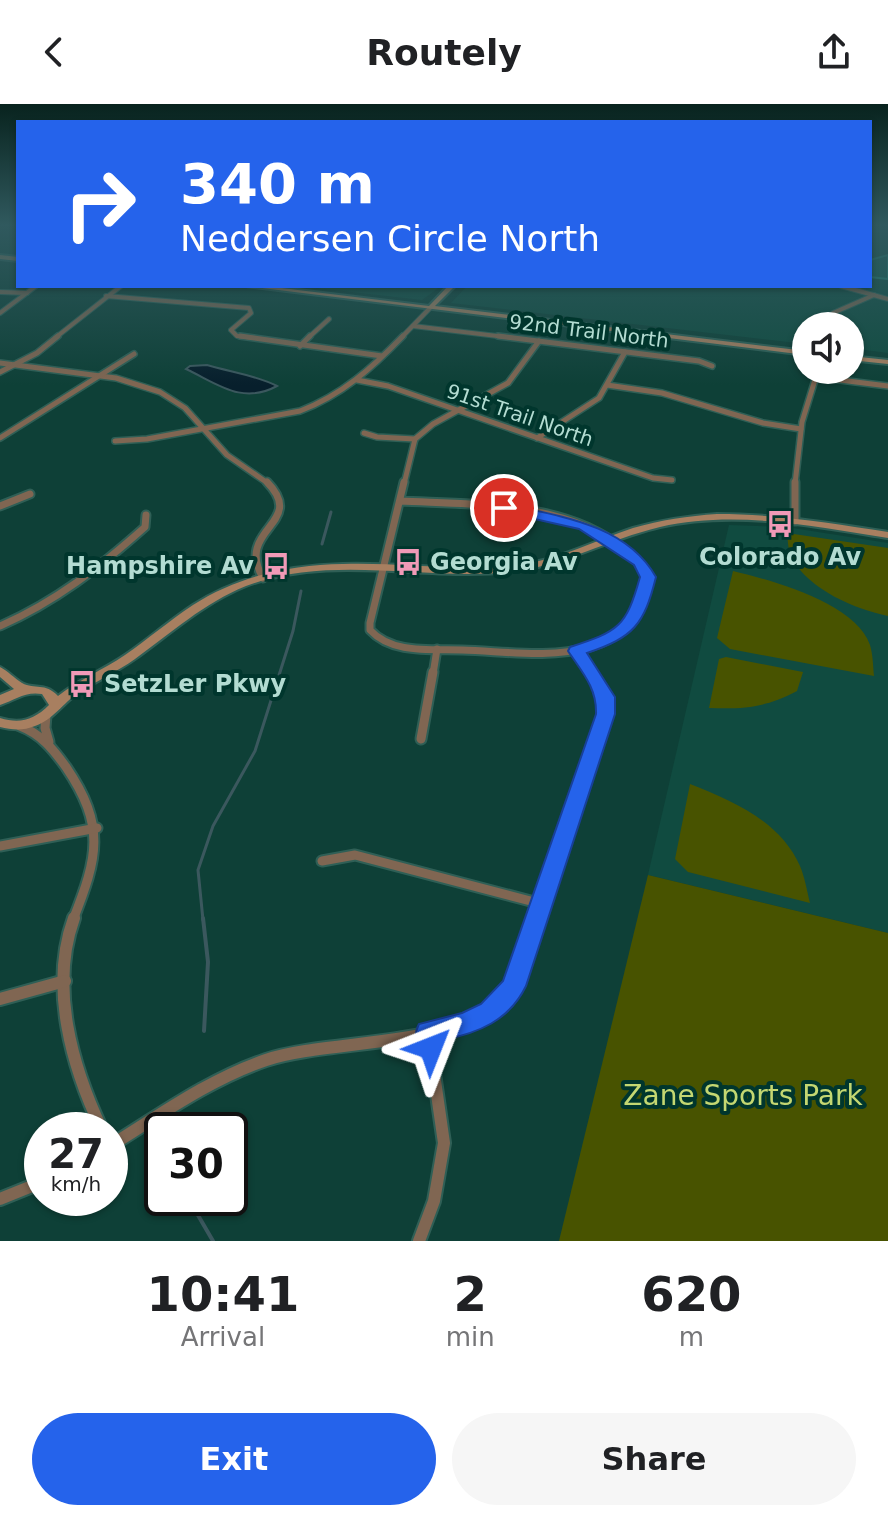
<!DOCTYPE html>
<html lang="en">
<head>
<meta charset="utf-8">
<style>
	:root { --surface:#fff; --page:#f6f6f6; --text:#202124; --muted:#757577; --accent:#2563eb }
	body { margin:0; font-family:"DejaVu Sans",sans-serif; background:var(--page); color:var(--text); height:100vh; display:flex; flex-direction:column; font-size:30px; white-space:nowrap }
	* { box-sizing:border-box; margin:0 }
	p { font-size:26px; color:var(--muted) }
	.icon { flex:none; width:44px; height:44px; fill:none; stroke:currentColor; stroke-width:2; stroke-linecap:round; stroke-linejoin:round }
	.map { position:relative; height:1137px; overflow:hidden }
	.side { display:flex; flex-direction:column; background:var(--surface); flex:1 }
	.side>* { flex:none }
	.banner { position:absolute; left:16px; top:16px; width:856px; height:168px; border-radius:0px; box-shadow:0 2px 6px #0004; background:#2563eb; color:#fff; overflow:hidden }
	.fabs { position:absolute; left:792px; top:208px; display:grid; gap:16px }
	.fabs a { display:grid; place-items:center; width:72px; height:72px; border-radius:50%; background:var(--surface); box-shadow:0 2px 6px #0004; font-size:40px }
	.speed { position:absolute; left:24px; top:1008px; display:flex; gap:16px; font-size:40px; font-weight:700; text-align:center }
	.speed>* { display:grid; place-content:center; width:104px; height:104px; border-radius:50%; background:var(--surface); box-shadow:0 2px 6px #0004; line-height:1 }
	.speed small { font-size:20px; font-weight:400 }
	.speed .limit { border:4px solid #111; border-radius:12px; background:#fff; color:#111 }
	.pin { position:absolute; display:grid; place-items:center; width:68px; height:68px; color:#fff; margin:-34px; border:4px solid #fff; border-radius:50%; box-shadow:0 2px 8px #0007 }
	.me { position:absolute; width:88px; margin:-44px; rotate:45deg; stroke-linejoin:round; filter:drop-shadow(0 0 6px #0008) }
	.turn { display:flex; align-items:center; gap:28px; height:168px; padding:0 32px; font-size:36px }
	.turn .icon { width:104px; height:104px; stroke-width:2.5 }
	.turn b { display:block; font-size:56px; line-height:68px }
	.eta { display:flex; justify-content:space-evenly; align-items:center; height:136px; text-align:center }
	.eta b { font-size:48px; font-weight:800; line-height:56px }
	.primary-button { display:flex; gap:16px; margin-top:auto; padding:16px 32px }
	.primary-button a { flex:1; height:92px; border-radius:48px; background:var(--accent); color:#fff; font-size:32px; font-weight:800; line-height:92px; text-align:center }
	.primary-button a+a { background:var(--page); color:var(--text) }
	header { display:flex; justify-content:space-between; align-items:center; height:104px; padding:0 32px; background:var(--surface); font-size:36px; font-weight:800 }
	.map>svg:first-child { display:block }
	.built { fill:#104b40 }
	.green { fill:#485300 }
	.water { fill:#071f2c; stroke:#3b585e; stroke-width:2 }
	.lines { fill:none; stroke-linecap:round; stroke-linejoin:round }
	.stream-far1 { stroke:#3b585e; stroke-width:3 }
	.stream { stroke:#3b585e; stroke-width:4 }
	.building { fill:#105b4e; stroke:#208170; stroke-width:2 }
	.street-far4-casing { stroke:#2f5f56; stroke-width:6 }
	.street-far3-casing { stroke:#2f5f56; stroke-width:8 }
	.street-far2-casing { stroke:#2f5f56; stroke-width:11 }
	.street-far1-casing { stroke:#2f5f56; stroke-width:13 }
	.street-casing { stroke:#2f5f56; stroke-width:16 }
	.secondary-casing { stroke:#2f5f56; stroke-width:4 }
	.street-far4 { stroke:#806652; stroke-width:4 }
	.street-far3 { stroke:#806652; stroke-width:5 }
	.street-far2 { stroke:#806652; stroke-width:7 }
	.street-far1 { stroke:#806652; stroke-width:9 }
	.street { stroke:#806652; stroke-width:12 }
	.secondary { fill:#a87f60; fill-rule:evenodd }
	.route { fill:#2563eb; stroke:#184099; stroke-width:2 }
	.labels { text-anchor:middle; stroke-width:8; stroke-linejoin:round; paint-order:stroke }
	.far-street-label { font-size:20px; fill:#b3dcd2; stroke:#00362d }
	.poi-label { font-size:24px; font-weight:bold; fill:#b3dcd2; stroke:#00362d; text-anchor:start }
	.near-park-label { font-size:28px; fill:#c4d771; stroke:#00362d }
</style>
</head>
<body>
<header><svg class="icon" aria-label="back" viewBox="0 0 24 24"><path d="M15 5l-7 7 7 7"/></svg>Routely<svg class="icon" aria-label="share" viewBox="0 0 24 24"><path d="M12 15V3M7 8l5-5 5 5M5 13v7h14v-7"/></svg></header>
<div class="map">
<svg width="888" height="1137" viewBox="0 0 888 1137">
	<rect width="100%" height="100%" fill="#0e4037"/>
	<g class="built">
		<path d="M 870,122 L 888,127 L 888,249 L 850,244 L 850,222 L 806,222 L 806,240 L 451,199 L 467,182 L 870,182 Z"/>
		<path d="M 299,182 L 441,182 L 422,196 Z"/>
		<path d="M 729,421 L 786,423 L 888,439 L 888,829 L 648,771 Z"/>
	</g>
	<g class="green">
		<path d="M 787,429 L 888,444 L 888,512 C 855,505 809,486 792,454 C 788,448 788,437 787,429 Z"/>
		<path d="M 733,467 C 771,476 856,499 870,541 C 873,551 873,562 874,572 L 730,545 L 717,534 Z"/>
		<path d="M 726,553 L 803,568 L 797,587 C 764,604 745,605 709,604 L 719,555 Z"/>
		<path d="M 690,680 C 733,697 780,717 800,762 C 805,774 807,787 810,799 L 688,768 L 675,755 Z"/>
		<path d="M 648,771 L 888,829 L 888,1137 L 559,1137 Z"/>
	</g>
	<path class="water" d="M 207,261 C 230,268 256,271 277,282 C 242,301 218,280 186,265 L 190,262 Z"/>
	<g class="lines">
		<g class="stream-far1">
			<path d="M 322,440 L 331,408"/>
			<path d="M 203,816 L 198,766 L 213,722 L 255,647 L 293,527 L 301,487"/>
		</g>
		<g class="stream">
			<path d="M 203,814 L 208,858 L 204,927"/>
			<path d="M 188,1094 L 213,1137"/>
		</g>
	</g>
	<path class="building" d="M 888,151 L 888,175 L 870,173 L 870,156 Z"/>
	<g class="lines">
		<g class="street-far4-casing">
			<g id="street-far4">
				<path d="M 841,182 L 888,195"/>
				<path d="M 0,188 L 27,189"/>
				<path d="M 106,192 L 249,204 L 251,209 L 231,226 L 237,232 L 254,234"/>
				<path d="M 0,209 L 36,182"/>
				<path d="M 413,222 L 514,234"/>
				<path d="M 824,222 L 833,209 L 874,191"/>
				<path d="M 55,234 L 121,182"/>
				<path d="M 308,234 L 329,215"/>
				<path d="M 401,234 L 430,204"/>
			</g>
		</g>
		<g class="street-far3-casing">
			<g id="street-far3">
				<path d="M 240,232 L 382,252"/>
				<path d="M 498,232 L 699,257 L 712,262"/>
				<path d="M 300,242 L 310,232"/>
				<path d="M 0,259 L 116,274 L 160,288 L 185,304 L 227,351 L 269,380"/>
				<path d="M 0,268 L 37,249 L 58,232"/>
				<path d="M 816,273 L 888,282"/>
				<path d="M 357,276 L 388,282 L 653,374 L 672,376"/>
				<path d="M 607,281 L 662,289 L 763,319 L 801,325"/>
				<path d="M 364,329 L 377,333 L 415,335"/>
				<path d="M 0,334 L 134,250"/>
				<path d="M 537,334 L 599,294 L 625,248"/>
				<path d="M 115,337 L 147,335 L 300,307 C 342,291 372,264 403,232"/>
				<path d="M 404,380 L 415,335 L 433,320 L 508,279 L 539,237"/>
				<path d="M 795,380 L 802,318 L 818,266"/>
			</g>
		</g>
		<g class="street-far2-casing">
			<g id="street-far2">
				<path d="M 795,378 L 795,417"/>
				<path d="M 400,397 C 461,400 530,398 587,423 C 606,432 634,447 644,468 C 648,476 646,483 644,491 C 636,519 617,535 590,543 C 549,555 503,547 462,546 C 430,545 392,550 370,526 L 370,519 L 404,378"/>
				<path d="M 0,402 L 30,390"/>
				<path d="M 263,474 C 234,424 308,420 267,378"/>
				<path d="M 0,522 C 55,498 100,463 145,423 L 146,411"/>
				<path d="M 576,547 L 593,570"/>
				<path d="M 433,570 L 437,545"/>
			</g>
		</g>
		<g class="street-far1-casing">
			<g id="street-far1">
				<path d="M 46,611 L 45,624 L 49,638"/>
				<path d="M 20,622 C 41,630 53,645 66,663 C 106,722 98,753 73,816"/>
				<path d="M 421,635 L 433,568"/>
				<path d="M 0,742 L 97,724"/>
				<path d="M 322,757 L 355,751 L 542,800"/>
				<path d="M 536,816 L 605,610 L 604,593 L 591,568"/>
			</g>
		</g>
		<g class="street-casing">
			<g id="street">
				<path d="M 74,814 C 49,883 72,963 102,1026"/>
				<path d="M 0,895 L 65,877"/>
				<path d="M 110,1042 C 160,1011 210,975 266,956 C 327,935 467,943 505,894 C 522,871 528,841 537,814"/>
				<path d="M 0,1095 L 42,1078"/>
				<path d="M 419,1137 L 434,1097 L 444,1039 L 428,928"/>
			</g>
		</g>
		<g class="secondary-casing">
			<g id="secondary">
				<path d="M 0,151 L 18,153 L 18,157 L 0,155 Z"/>
				<path d="M 246,182 L 265,182 L 429,202 L 448,182 L 455,182 L 435,202 L 806,247 L 806,251 Z"/>
				<path d="M 850,252 L 888,256 L 888,260 L 850,256 Z"/>
				<path d="M 717,410 C 775,410 831,419 888,428 L 888,434 C 813,422 735,406 660,423 C 609,435 563,462 510,468 C 423,477 330,450 246,482 C 204,499 171,529 135,555 C 117,568 96,577 78,589 C 63,599 53,616 35,622 C 23,627 12,626 0,623 L 0,614 C 20,620 34,616 49,601 L 42,590 C 25,587 15,596 0,601 L 0,591 L 14,585 L 0,573 L 0,563 C 8,567 14,574 22,579 C 35,586 45,578 58,592 C 78,576 103,566 125,551 C 148,535 169,517 193,501 C 238,472 290,461 343,460 C 403,458 464,469 524,460 C 562,454 597,436 633,424 C 661,416 688,412 717,410 Z"/>
			</g>
		</g>
		<use href="#street-far4" class="street-far4"/>
		<use href="#street-far3" class="street-far3"/>
		<use href="#street-far2" class="street-far2"/>
		<use href="#street-far1" class="street-far1"/>
		<use href="#street" class="street"/>
		<use href="#secondary" class="secondary"/>
	</g>
	<linearGradient id="sky" x2="0" y2="1"><stop stop-color="#08231e"/><stop offset="0.43" stop-color="#30595e"/><stop offset="1" stop-color="#30595e" stop-opacity="0"/></linearGradient>
	<rect width="888" height="281" fill="url(#sky)"/>
	<path class="route" d="M 504,400 C 559,412 626,420 656,473 C 644,521 634,533 587,549 L 615,593 L 615,610 L 526,882 C 509,917 478,929 443,936 L 444,944 L 440,952 L 431,956 L 421,952 C 416,941 413,931 419,920 L 462,909 L 481,900 L 503,877 L 596,610 C 597,584 582,568 568,547 L 570,543 C 619,527 626,523 640,473 L 634,461 L 579,425 L 499,407 L 499,401 Z"/>
	<defs>
		<g id="bus-bare" transform="scale(2.16)"><path d="M-5-6H5V4H4V6H2V4H-2V6H-4V4H-5ZM-3.5-4V0h7V-4ZM-3.5 1.2v1.5H-2V1.2ZM2 1.2v1.5H3.5V1.2Z" fill="#f09ab7" stroke="#00362d" stroke-width="2.5" paint-order="stroke"/></g>
	</defs>
	<g fill-rule="evenodd">
		<use href="#bus-bare" x="780" y="420"/>
		<use href="#bus-bare" x="408" y="458"/>
		<use href="#bus-bare" x="276" y="462"/>
		<use href="#bus-bare" x="82" y="580"/>
	</g>
	<g class="labels">
		<g class="far-street-label">
			<text transform="translate(589 227) rotate(7)" y="7">92nd Trail North</text>
			<text transform="translate(520 311) rotate(19)" y="7">91st Trail North</text>
		</g>
		<g class="poi-label">
			<text x="780" y="461" text-anchor="middle">Colorado Av</text>
			<text x="430" y="466">Georgia Av</text>
			<text x="254" y="470" text-anchor="end">Hampshire Av</text>
			<text x="104" y="588">SetzLer Pkwy</text>
		</g>
		<g class="near-park-label">
			<text x="743" y="1001">Zane Sports Park</text>
		</g>
	</g>
</svg>
<div class="fabs">
<a><svg class="icon" aria-label="sound" viewBox="0 0 24 24"><path d="M4 9h4l5-4v14l-5-4H4zM17 9q2 3 0 6"/></svg></a>
</div>
<div class="speed"><div>27<small>km/h</small></div><div class="limit">30</div></div>
<div class="pin" style="left:504px;top:404px;background:#d93025"><svg class="icon" aria-label="arrive" viewBox="0 0 24 24"><path d="M6 21V4h12l-3 4 3 4H6"/></svg></div>
<svg class="me" style="left:431px;top:944px" viewBox="-20 -20 40 40"><path d="M0-17L14 15 0 8-14 15z" fill="#2563eb" stroke="#fff" stroke-width="4"/></svg>
<div class="banner">
<div class="turn"><svg class="icon" aria-label="right" viewBox="0 0 24 24"><path d="M7 20v-9h11M14 6l5 5-5 5"/></svg><div><b>340 m</b>Neddersen Circle North</div></div>
</div>
</div>
<section class="side">
<div class="eta">
<div><b>10:41</b><p>Arrival</p></div>
<div><b>2</b><p>min</p></div>
<div><b>620</b><p>m</p></div>
</div>
<div class="primary-button"><a>Exit</a><a>Share</a></div>
</section>
</body>
</html>
